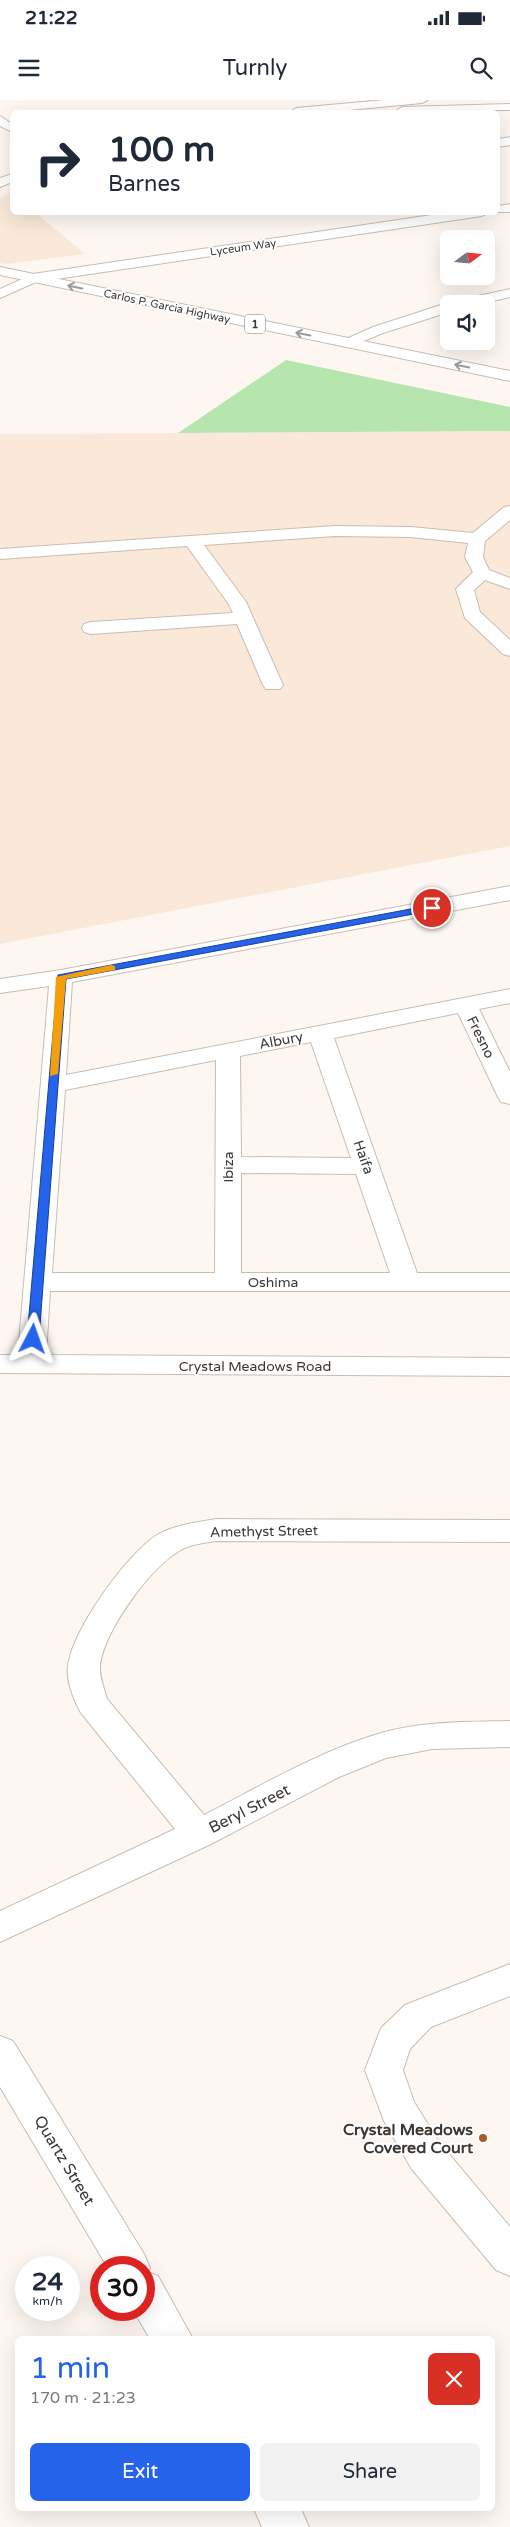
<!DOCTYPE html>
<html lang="en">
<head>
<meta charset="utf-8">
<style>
	:root { --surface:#fff; --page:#f2f2f3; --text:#1f2937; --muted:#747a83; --accent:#2563eb }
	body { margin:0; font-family:"Varela Round",sans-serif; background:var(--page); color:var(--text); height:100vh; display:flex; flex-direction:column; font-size:19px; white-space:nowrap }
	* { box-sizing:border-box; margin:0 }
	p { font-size:16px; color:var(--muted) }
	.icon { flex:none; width:28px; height:28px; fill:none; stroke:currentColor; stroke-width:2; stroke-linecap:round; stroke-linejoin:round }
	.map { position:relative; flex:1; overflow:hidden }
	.panel { position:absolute; left:15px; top:2236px; width:480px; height:175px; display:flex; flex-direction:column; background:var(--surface); border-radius:8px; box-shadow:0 5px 20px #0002 }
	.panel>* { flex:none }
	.hud { position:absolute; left:10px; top:10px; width:490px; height:105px; border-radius:8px; box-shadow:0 5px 20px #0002; background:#fff; color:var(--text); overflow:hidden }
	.needle { width:32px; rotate:74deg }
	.fabs { position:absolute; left:440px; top:130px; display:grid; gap:10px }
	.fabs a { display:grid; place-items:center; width:55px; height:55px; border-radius:8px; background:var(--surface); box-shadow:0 5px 20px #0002; font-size:25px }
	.speed { position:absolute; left:15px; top:2156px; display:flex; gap:10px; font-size:25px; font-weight:700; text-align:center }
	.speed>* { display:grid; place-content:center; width:65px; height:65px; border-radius:50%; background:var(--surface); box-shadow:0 5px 20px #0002; line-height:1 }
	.speed small { font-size:12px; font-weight:400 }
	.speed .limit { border:8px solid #d22; background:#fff; color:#111 }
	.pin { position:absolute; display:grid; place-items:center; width:42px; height:42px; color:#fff; margin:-21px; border:2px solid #fff; border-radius:50%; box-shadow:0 1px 5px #0007 }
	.me { position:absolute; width:55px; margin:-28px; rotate:4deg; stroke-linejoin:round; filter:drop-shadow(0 0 4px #0008) }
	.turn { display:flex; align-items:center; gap:18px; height:105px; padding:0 15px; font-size:22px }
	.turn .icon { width:65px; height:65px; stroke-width:2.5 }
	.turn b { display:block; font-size:35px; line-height:42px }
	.round { display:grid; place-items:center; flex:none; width:52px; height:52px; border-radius:8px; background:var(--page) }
	.headline { display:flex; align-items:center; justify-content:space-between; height:85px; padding:0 15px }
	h1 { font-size:30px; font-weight:600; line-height:38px; color:var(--accent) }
	.cta { display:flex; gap:10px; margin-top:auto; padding:10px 15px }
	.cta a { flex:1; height:58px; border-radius:8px; background:var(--accent); color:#fff; font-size:20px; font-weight:600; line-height:58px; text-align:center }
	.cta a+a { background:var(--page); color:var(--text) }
	.status { display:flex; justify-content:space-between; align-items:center; height:35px; padding:0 25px; background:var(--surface); direction:ltr }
	.status svg { height:14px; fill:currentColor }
	header { display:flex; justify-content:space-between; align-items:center; height:65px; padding:0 15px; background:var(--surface); font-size:22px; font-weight:600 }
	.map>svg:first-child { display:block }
	.built { fill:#fae9d9 }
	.green { fill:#b6e6ae }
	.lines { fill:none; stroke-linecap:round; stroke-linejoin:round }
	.minor-casing { stroke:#c8bdb3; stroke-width:2 }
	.highway-casing { stroke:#c8bdb3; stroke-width:2 }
	.minor { fill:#fff; fill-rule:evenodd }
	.highway { fill:#fff; fill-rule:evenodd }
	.oneway { stroke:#9e9b99 }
	.route { fill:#2563eb; stroke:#184099 }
	.slow { fill:#f59e0b }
	.poi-dot { fill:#a25e2f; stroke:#fff; stroke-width:2 }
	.labels { text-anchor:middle; stroke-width:4; stroke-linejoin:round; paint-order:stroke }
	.far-street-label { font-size:11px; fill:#3c3733; stroke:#fff }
	.shield { fill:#fff; stroke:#767370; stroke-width:1 }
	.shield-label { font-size:12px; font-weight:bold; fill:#3c3733 }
	.street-label { font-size:14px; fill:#3c3733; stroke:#fff }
	.near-street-label { font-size:16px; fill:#3c3733; stroke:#fff }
	.near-poi-label { font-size:16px; font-weight:bold; fill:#3c3733; stroke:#fff; text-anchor:end }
</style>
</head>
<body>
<div class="status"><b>21:22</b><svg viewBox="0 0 49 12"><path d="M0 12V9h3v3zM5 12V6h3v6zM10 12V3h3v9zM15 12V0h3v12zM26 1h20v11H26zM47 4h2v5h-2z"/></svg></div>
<header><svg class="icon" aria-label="menu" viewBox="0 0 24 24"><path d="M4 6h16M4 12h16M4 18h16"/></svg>Turnly<svg class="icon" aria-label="search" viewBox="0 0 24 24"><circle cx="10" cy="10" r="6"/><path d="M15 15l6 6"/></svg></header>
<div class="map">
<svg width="510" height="2427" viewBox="0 0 510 2427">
	<rect width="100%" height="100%" fill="#fef7f1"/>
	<g class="built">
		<path d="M 12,92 L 12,112 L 36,113 L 85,154 L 8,164 L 0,163 L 0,98 Z"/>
		<path d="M 510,331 L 510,746 L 0,844 L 0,334 Z"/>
	</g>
	<path class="green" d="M 286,260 L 510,307 L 510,331 L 178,333 Z"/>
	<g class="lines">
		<g class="minor-casing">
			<g id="minor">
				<path d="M 385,0 L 428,0 L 422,3 L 328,12 L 290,12 L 296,8 Z"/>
				<path d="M 510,4 L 510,10 L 396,11 L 402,7 Z"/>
				<path d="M 0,16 L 12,24 L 12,32 L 0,26 Z"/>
				<path d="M 510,37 L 510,45 L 498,47 L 498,39 Z"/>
				<path d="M 12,74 L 12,82 L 0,87 L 0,78 Z"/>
				<path d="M 510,104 L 510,112 L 493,112 L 498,112 L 498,106 Z"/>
				<path d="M 452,112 L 488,112 L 482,116 L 36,182 L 0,198 L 0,189 L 33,174 Z"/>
				<path d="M 510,189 L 510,197 L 480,204 L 449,204 L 449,212 L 383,233 L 349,247 L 342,243 L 344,240 L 373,227 L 444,204 L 453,204 L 455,201 Z"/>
				<path d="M 510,406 L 510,420 L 485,441 L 483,457 L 489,470 L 510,478 L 510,489 L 485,480 L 474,490 L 480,512 L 510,540 L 510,556 L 503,554 L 465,518 L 456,489 L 473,472 L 465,457 L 468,443 L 411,437 L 335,436 L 204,445 L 246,502 L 283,585 L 280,589 L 266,589 L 263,585 L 237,524 L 91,534 L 84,532 L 82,528 L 84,524 L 91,522 L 233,513 L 228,503 L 187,446 L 0,459 L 0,449 L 335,426 L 411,427 L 473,433 L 504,407 Z"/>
				<path d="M 510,786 L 510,800 L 72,882 L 66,975 L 510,889 L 510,903 L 479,909 L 510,972 L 510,1004 L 501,1002 L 498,997 L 458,913 L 334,938 L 417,1173 L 510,1173 L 510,1191 L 50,1191 L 46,1255 L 510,1258 L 510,1276 L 0,1273 L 0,1255 L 18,1255 L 49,886 L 0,893 L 0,879 L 61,870 ZM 311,942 L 351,1058 L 241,1057 L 240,956 ZM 216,960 L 215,1173 L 52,1173 L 65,990 ZM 241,1073 L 356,1074 L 390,1173 L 241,1173 Z"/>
				<path d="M 216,1419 L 510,1420 L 510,1442 L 216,1441 C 204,1443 190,1444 179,1451 C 149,1469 105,1530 100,1565 C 99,1576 104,1588 107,1599 L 204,1715 C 261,1686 319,1651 381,1633 C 423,1621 467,1622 510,1621 L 510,1647 L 432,1649 L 386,1658 L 339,1677 L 211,1744 L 0,1842 L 0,1811 L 175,1729 L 81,1613 C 74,1600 66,1581 68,1566 C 73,1529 126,1455 157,1435 C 174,1425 197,1422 216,1419 Z"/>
				<path d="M 510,1864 L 510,1896 L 431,1927 L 410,1949 L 403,1970 L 414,2002 L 439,2042 L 510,2127 L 510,2176 L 496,2170 L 411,2068 L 384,2021 L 365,1970 L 381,1928 L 405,1905 Z"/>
				<path d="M 0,1936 L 13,1941 L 144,2154 L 150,2168 L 148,2172 L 158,2176 L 193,2239 L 150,2239 L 133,2210 L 144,2210 L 144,2168 L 108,2168 L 0,1987 Z"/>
				<path d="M 254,2409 L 301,2409 L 309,2427 L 262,2427 Z"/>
			</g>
		</g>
		<g class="highway-casing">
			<path id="highway" d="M 0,167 L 510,271 L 510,281 L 0,175 Z"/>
		</g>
		<use href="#minor" class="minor"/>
		<use href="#highway" class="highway"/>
	</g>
	<defs><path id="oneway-shaft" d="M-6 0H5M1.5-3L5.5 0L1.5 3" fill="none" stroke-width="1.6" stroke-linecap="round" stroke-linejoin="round" transform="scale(1.25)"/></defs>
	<g class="oneway">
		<use href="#oneway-shaft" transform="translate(75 187) rotate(-168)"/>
		<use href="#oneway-shaft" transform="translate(303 234) rotate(-168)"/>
		<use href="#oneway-shaft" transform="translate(462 266) rotate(-169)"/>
	</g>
	<path class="route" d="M 432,805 L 435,806 L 435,810 L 66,879 L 39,1239 L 37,1242 L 29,1242 L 27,1239 L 58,875 Z"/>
	<path class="slow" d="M 111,865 L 115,866 L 115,870 L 66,879 L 58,974 L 50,976 L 56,877 Z"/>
	<circle class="poi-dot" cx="483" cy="2038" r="5"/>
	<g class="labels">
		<g class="far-street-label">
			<text transform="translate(243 147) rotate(-8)" y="4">Lyceum Way</text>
			<text transform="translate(167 206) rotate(12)" y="4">Carlos P. Garcia Highway</text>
		</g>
		<rect class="shield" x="245" y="214.5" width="20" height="19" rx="4"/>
		<g class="shield-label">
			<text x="255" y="228">1</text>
		</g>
		<g class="street-label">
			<text transform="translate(481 937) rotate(64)" y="5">Fresno</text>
			<text transform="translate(281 940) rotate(-11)" y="5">Albury</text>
			<text transform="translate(364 1057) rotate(71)" y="5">Haifa</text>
			<text transform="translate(228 1067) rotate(-90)" y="5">Ibiza</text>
			<text x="273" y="1187">Oshima</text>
			<text x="255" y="1271">Crystal Meadows Road</text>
			<text transform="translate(264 1431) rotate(-1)" y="5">Amethyst Street</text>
		</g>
		<g class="near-street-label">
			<text transform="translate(249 1708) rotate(-27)" y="6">Beryl Street</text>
			<text transform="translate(65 2060) rotate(59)" y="6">Quartz Street</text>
		</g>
		<g class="near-poi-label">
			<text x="473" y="2035">Crystal Meadows<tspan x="473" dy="18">Covered Court</tspan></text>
		</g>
	</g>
</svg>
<div class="fabs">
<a><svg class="needle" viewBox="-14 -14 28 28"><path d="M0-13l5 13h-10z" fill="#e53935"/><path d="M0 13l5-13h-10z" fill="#747a83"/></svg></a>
<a><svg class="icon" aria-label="sound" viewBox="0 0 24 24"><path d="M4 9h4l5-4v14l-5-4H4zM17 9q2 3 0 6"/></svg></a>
</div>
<div class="speed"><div>24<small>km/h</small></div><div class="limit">30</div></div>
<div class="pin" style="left:432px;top:808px;background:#d93025"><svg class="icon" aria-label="arrive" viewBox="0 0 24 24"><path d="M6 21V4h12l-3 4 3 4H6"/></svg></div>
<svg class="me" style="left:33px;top:1239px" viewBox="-20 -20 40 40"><path d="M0-17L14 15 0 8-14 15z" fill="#2563eb" stroke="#fff" stroke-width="4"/></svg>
<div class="hud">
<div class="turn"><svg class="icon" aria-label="right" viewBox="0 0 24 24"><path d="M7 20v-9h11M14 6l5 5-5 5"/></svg><div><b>100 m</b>Barnes</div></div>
</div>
<section class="panel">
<div class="headline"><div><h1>1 min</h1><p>170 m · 21:23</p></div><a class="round" style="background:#d93025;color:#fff"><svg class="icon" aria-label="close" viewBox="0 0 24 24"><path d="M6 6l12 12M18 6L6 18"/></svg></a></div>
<div class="cta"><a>Exit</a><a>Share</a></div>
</section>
</div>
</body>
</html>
